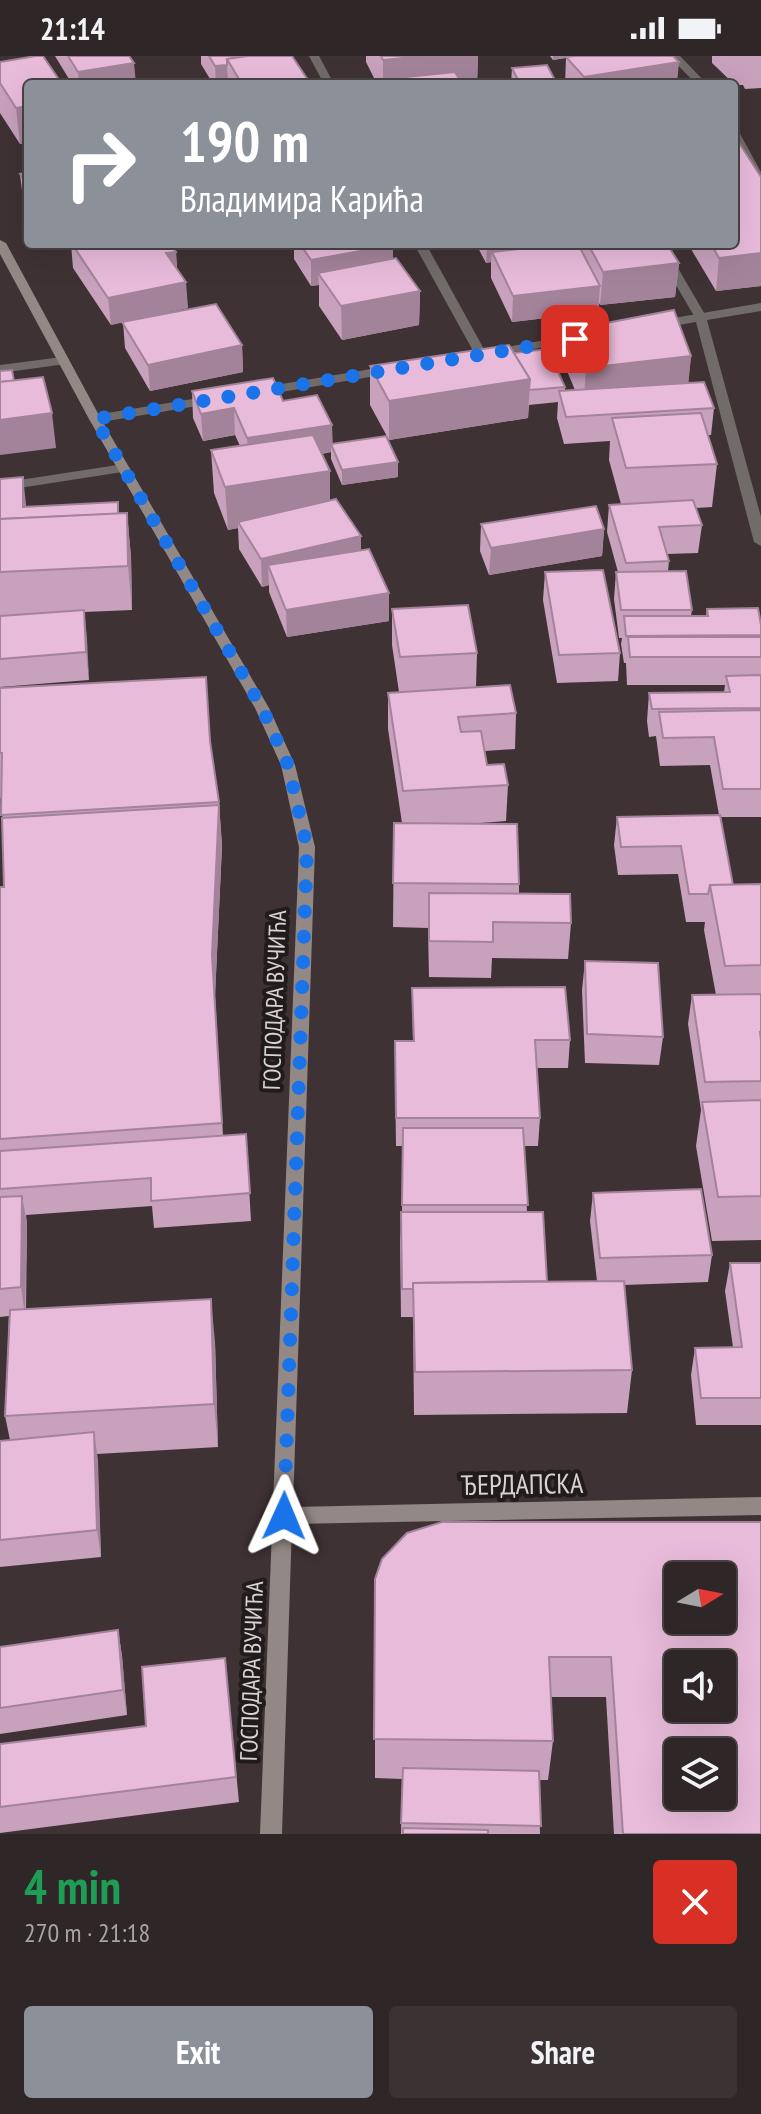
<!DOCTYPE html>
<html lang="en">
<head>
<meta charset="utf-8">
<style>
	:root { --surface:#2f2627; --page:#3b3233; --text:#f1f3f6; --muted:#a7a5a7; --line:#4a4344; --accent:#8c9099 }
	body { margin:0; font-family:"PT Sans Narrow",sans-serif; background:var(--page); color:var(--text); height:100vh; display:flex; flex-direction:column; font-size:30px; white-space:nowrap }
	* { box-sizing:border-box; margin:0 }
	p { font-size:26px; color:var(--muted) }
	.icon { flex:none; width:44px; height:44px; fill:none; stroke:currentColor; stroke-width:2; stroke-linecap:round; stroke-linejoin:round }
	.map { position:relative; height:1778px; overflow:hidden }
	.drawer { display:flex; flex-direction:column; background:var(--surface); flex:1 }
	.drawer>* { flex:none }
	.top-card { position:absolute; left:24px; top:24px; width:714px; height:168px; border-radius:8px; box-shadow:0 8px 32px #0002,0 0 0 2px var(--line); background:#8c9099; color:#fff; overflow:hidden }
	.needle { width:52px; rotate:80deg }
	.tools { position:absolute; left:664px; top:1506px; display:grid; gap:16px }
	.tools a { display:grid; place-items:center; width:72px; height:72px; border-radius:8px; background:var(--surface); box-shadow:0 8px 32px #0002,0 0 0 2px var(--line); font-size:40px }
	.pin { position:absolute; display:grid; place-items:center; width:68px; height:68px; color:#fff; margin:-34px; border-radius:16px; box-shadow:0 4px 12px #0006 }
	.me { position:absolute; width:88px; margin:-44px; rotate:1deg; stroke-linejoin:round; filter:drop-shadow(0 0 6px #0008) }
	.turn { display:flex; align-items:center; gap:28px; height:168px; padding:0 24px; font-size:36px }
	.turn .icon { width:104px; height:104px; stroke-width:2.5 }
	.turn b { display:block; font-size:56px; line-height:68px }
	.round { display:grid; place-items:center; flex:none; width:84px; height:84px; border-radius:8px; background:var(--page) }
	.headline { display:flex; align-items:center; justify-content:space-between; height:136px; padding:0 24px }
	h1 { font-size:48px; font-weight:800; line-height:60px; color:#1e9e55 }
	.primary-button { display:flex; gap:16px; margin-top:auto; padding:16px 24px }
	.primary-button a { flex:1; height:92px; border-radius:8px; background:var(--accent); color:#fff; font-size:32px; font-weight:800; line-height:92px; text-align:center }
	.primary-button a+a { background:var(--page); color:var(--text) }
	.status { display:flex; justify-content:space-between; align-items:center; height:56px; padding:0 40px; background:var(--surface); direction:ltr }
	.status svg { height:22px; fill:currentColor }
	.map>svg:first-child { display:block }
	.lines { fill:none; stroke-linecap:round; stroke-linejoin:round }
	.lane { fill:#716b69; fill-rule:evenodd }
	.street { fill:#716b69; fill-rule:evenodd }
	.secondary { fill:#928885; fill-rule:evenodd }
	.wall { fill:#c8a1bc }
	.shaded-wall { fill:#a38399 }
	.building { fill:#e9bbdb; stroke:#a38399; stroke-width:2; fill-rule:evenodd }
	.route { stroke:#1a73e8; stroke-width:14; stroke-dasharray:0 25.2 }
	.labels { text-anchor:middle; stroke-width:8; stroke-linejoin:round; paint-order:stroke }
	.street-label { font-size:24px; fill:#dad1d2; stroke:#211c1c }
	.near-street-label { font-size:28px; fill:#dad1d2; stroke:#211c1c }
</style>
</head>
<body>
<div class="status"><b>21:14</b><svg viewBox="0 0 49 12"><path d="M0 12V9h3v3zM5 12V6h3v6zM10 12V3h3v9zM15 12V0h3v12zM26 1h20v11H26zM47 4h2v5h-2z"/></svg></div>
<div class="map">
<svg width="761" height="1778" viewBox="0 0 761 1778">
	<rect width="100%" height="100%" fill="#3f3234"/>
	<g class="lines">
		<path class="lane" d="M 652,188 L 664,188 L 707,262 L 705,265 L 697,265 Z"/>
		<g class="street">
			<path d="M 309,0 L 319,0 L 334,28 L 324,28 Z"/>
			<path d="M 669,0 L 680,0 L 707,28 L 696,28 Z"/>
			<path d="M 734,73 L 739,76 L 761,116 L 761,129 L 756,126 L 734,86 Z"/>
			<path d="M 414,188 L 426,188 L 485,295 L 590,276 L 596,280 L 590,284 L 477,302 Z"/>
			<path d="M 761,247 L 761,255 L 707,264 L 761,461 L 761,490 L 754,486 L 696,266 L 656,273 L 650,269 L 656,265 Z"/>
			<path d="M 62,301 L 66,302 L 66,308 L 0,317 L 0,309 Z"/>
			<path d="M 389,310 L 393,311 L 393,317 L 258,340 L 252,336 L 258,332 Z"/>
			<path d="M 211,340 L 215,341 L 215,347 L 95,367 L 89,363 L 95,359 Z"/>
			<path d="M 124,408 L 130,412 L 129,415 L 0,435 L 0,427 Z"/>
		</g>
		<path class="secondary" d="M 0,184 L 6,187 L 101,363 L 269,652 L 295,709 L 315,791 L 293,1451 L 761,1441 L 761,1459 L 292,1468 L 282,1778 L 260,1778 L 299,791 L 281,709 L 255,652 L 89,363 L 0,198 Z"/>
	</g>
	<g class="wall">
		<path d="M 55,0 L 129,0 L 136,28 L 72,28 Z"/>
		<path d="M 201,0 L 292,0 L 308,28 L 213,28 L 201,8 Z"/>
		<path d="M 366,0 L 478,0 L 477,28 L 377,28 L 366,6 Z"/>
		<path d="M 550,0 L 673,0 L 677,28 L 565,28 L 566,2 L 553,4 Z"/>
		<path d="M 712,0 L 761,0 L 761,32 L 745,33 L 743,29 L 735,29 L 712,7 Z"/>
		<path d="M 0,6 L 28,28 L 28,87 L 20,88 L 0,57 Z"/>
		<path d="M 512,12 L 557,28 L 511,28 Z"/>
		<path d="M 28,116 L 28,151 L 23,143 L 20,118 Z"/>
		<path d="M 761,121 L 761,230 L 716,235 L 688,188 L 734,188 Z"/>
		<path d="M 71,188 L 170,188 L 176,196 L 177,212 L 188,252 L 133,264 L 242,289 L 243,316 L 150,335 L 125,292 L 123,266 L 111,269 L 73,212 Z"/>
		<path d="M 294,188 L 393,188 L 393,203 L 420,235 L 419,269 L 342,284 L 319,250 L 319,229 L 311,230 L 294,203 Z"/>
		<path d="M 476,188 L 667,188 L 679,207 L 675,241 L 600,249 L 599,247 L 598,256 L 512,266 L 491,222 L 491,206 L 486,207 Z"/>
		<path d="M 570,274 L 691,300 L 688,327 L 714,352 L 711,379 L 708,379 L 717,408 L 712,451 L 696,452 L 702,469 L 698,497 L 667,498 L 669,505 L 668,515 L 692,554 L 691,560 L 706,560 L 707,553 L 761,569 L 761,761 L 721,761 L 733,829 L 761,828 L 761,1184 L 712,1185 L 696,1090 L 701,1054 L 688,968 L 692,939 L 716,939 L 704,874 L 705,866 L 686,866 L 678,818 L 618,819 L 614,789 L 617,761 L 719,759 L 710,709 L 660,710 L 656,680 L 649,681 L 647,665 L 649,637 L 724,636 L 725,629 L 627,629 L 626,607 L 624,607 L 621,588 L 622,582 L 619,582 L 614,543 L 616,516 L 618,516 L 607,476 L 609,449 L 621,448 L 609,404 L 610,385 L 564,388 L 557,362 L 558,346 L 529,349 L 528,362 L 389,384 L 370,349 L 370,310 L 514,297 L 565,331 L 565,335 L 575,334 L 567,315 Z"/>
		<path d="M 192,335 L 283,345 L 333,388 L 398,421 L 342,429 L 331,403 L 331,396 L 322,398 L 330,445 L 389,537 L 389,565 L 287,581 L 269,536 L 269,529 L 262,531 L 239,493 L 238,472 L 228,474 L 214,437 L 211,394 L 240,390 L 235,379 L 203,385 L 193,362 Z"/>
		<path d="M 0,423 L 26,451 L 127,457 L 131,501 L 132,554 L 84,556 L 89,624 L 0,631 Z"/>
		<path d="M 481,468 L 604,473 L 602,500 L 489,519 L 480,495 Z"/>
		<path d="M 545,516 L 620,597 L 618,625 L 557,627 L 543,544 Z"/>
		<path d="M 392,553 L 477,597 L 476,631 L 516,657 L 515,693 L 485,695 L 487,709 L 508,729 L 506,765 L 467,768 L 519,828 L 519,838 L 571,867 L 568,903 L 492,902 L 491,922 L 429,921 L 428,872 L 393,871 L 394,767 L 402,767 L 388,673 L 388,637 L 399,636 L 392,589 Z"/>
		<path d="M 0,632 L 210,685 L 219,746 L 222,790 L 215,940 L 223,1080 L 246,1078 L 251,1165 L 154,1172 L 152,1150 L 26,1159 L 27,1168 L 26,1253 L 215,1286 L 218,1391 L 97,1398 L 101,1501 L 0,1511 L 0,1385 L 10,1384 L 5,1360 L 9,1260 L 0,1261 L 0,831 L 4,831 L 2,742 L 0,742 Z"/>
		<path d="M 585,905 L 663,981 L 659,1009 L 585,1007 L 582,934 Z"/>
		<path d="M 412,932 L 570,984 L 568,1012 L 537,1012 L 540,1062 L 538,1090 L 524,1090 L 527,1156 L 547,1225 L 597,1225 L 590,1165 L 593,1137 L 712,1199 L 708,1226 L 624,1229 L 632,1314 L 627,1357 L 414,1359 L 413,1261 L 401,1261 L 400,1184 L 402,1156 L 403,1090 L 396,1090 L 395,1013 L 413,985 Z"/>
		<path d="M 730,1207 L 761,1207 L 761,1369 L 696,1369 L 691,1319 L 695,1292 L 733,1291 L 725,1235 Z"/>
		<path d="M 761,1466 L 761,1778 L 614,1778 L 606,1641 L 551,1641 L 553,1685 L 548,1724 L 539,1724 L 540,1778 L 401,1778 L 402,1723 L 375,1722 L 375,1523 Z"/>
		<path d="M 118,1574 L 122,1600 L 127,1659 L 0,1678 L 0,1591 Z"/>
		<path d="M 225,1602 L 239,1746 L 0,1777 L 0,1688 L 146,1670 Z"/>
	</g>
	<g class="shaded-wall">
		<path d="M 422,0 L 478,0 L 477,28 L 400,28 L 396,22 L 396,28 L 383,28 L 383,4 Z"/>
		<path d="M 553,0 L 575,0 L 553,4 Z"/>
		<path d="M 679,6 L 677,28 L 583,28 L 584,21 Z"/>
		<path d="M 134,7 L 136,28 L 79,28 L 78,16 Z"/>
		<path d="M 227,9 L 228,28 L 216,28 L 215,10 Z"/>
		<path d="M 308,24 L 308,28 L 280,28 Z"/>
		<path d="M 28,50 L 28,87 L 20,88 L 16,52 Z"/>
		<path d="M 487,188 L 574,188 L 492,196 L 491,206 L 486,207 Z"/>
		<path d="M 393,189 L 393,215 L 318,217 L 319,229 L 311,230 L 311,204 Z"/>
		<path d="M 176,196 L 177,222 L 166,197 Z"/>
		<path d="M 761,197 L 761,230 L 716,235 L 719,202 Z"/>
		<path d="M 679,207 L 675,241 L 600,249 L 603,216 Z"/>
		<path d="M 186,226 L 188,252 L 111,269 L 108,242 Z"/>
		<path d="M 600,230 L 598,256 L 512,266 L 513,240 Z"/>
		<path d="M 420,235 L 419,269 L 342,284 L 341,250 Z"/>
		<path d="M 242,289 L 243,316 L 150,335 L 148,309 Z"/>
		<path d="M 691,300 L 687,342 L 583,354 L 586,312 Z"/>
		<path d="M 530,323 L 528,362 L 389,384 L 389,345 Z"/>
		<path d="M 234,352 L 235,379 L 203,385 L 201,358 Z"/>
		<path d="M 52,357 L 56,392 L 0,399 L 0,364 Z"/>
		<path d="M 332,369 L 333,393 L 331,388 L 331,396 L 249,409 L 247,382 Z"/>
		<path d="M 398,406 L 398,421 L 342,429 L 342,414 Z"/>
		<path d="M 330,415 L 330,458 L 238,466 L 238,472 L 228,474 L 225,431 Z"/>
		<path d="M 23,421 L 26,448 L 26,469 L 23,451 Z"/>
		<path d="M 127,457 L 131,501 L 132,554 L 128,510 Z"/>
		<path d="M 604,473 L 602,500 L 489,519 L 491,492 Z"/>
		<path d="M 361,480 L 361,508 L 268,509 L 269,529 L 262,531 L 261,503 Z"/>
		<path d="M 389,537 L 389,565 L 287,581 L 286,554 Z"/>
		<path d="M 84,554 L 87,582 L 89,624 L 86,596 Z"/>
		<path d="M 219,749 L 222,790 L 215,940 L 225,1108 L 212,899 Z"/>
		<path d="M 22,1140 L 27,1168 L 25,1259 L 21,1231 Z"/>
		<path d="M 211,1243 L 215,1286 L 218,1391 L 214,1348 Z"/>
		<path d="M 94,1376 L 98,1404 L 101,1501 L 97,1474 Z"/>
		<path d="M 118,1574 L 122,1600 L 127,1659 L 123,1634 Z"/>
	</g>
	<g class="building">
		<path d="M 36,0 L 43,0 L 62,28 L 28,28 L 28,50 L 16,52 L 0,27 L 0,6 Z"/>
		<path d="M 68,0 L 129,0 L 134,7 L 78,16 Z"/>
		<path d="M 209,0 L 248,0 L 227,3 L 227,9 L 215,10 Z"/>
		<path d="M 248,0 L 292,0 L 308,24 L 280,28 L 242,28 L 227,3 Z"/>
		<path d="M 381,0 L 422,0 L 383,4 Z"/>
		<path d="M 575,0 L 673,0 L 679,6 L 584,21 L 566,1 Z"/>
		<path d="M 547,9 L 557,28 L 520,28 L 512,12 Z"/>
		<path d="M 455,16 L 462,28 L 400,28 L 396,22 Z"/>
		<path d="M 734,79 L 761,121 L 761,197 L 719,202 L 711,188 L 734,188 Z"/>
		<path d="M 28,116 L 28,130 L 20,118 Z"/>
		<path d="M 72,188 L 170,188 L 176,196 L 166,197 L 186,226 L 108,242 Z"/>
		<path d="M 300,188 L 393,188 L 393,189 L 311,204 Z"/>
		<path d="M 564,188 L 578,188 L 600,230 L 513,240 L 492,196 Z"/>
		<path d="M 588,188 L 667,188 L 679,207 L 603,216 Z"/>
		<path d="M 396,202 L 420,235 L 341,250 L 318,217 Z"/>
		<path d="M 216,248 L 242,289 L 148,309 L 122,266 Z"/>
		<path d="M 674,254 L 691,300 L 586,312 L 570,274 Z"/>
		<path d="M 509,289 L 530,323 L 389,345 L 370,310 Z"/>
		<path d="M 548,293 L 565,331 L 529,334 L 530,323 L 514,297 Z"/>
		<path d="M 12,314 L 14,325 L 0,326 L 0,315 Z"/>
		<path d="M 43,321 L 52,357 L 0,364 L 0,326 Z"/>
		<path d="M 273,322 L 283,345 L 317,339 L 332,369 L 247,382 L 234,352 L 201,358 L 192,335 Z"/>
		<path d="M 704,326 L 714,352 L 566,361 L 559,335 Z"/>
		<path d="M 701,357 L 717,408 L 626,412 L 612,362 Z"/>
		<path d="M 313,379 L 330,415 L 225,431 L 211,394 Z"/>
		<path d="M 386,380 L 398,406 L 342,414 L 331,388 Z"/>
		<path d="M 23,421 L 23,451 L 118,446 L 118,458 L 0,463 L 0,423 Z"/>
		<path d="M 336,443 L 361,480 L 261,503 L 238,466 Z"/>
		<path d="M 693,444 L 702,469 L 659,471 L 669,505 L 626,507 L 609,449 Z"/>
		<path d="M 596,450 L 604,473 L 491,492 L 481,468 Z"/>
		<path d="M 127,457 L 128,510 L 0,516 L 0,463 Z"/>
		<path d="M 369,493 L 389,537 L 286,554 L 268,509 Z"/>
		<path d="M 603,514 L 620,597 L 559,599 L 545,516 Z"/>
		<path d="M 686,515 L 692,554 L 621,554 L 616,516 Z"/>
		<path d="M 468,549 L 477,597 L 400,601 L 392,553 Z"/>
		<path d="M 758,552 L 761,569 L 761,579 L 626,580 L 624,560 L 708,560 L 707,553 Z"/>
		<path d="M 84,554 L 86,596 L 0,603 L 0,560 Z"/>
		<path d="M 628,581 L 761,581 L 761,601 L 630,601 Z"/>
		<path d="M 761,619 L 761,652 L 652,653 L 649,637 L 730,636 L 726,620 Z"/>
		<path d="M 206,621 L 210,685 L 219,746 L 1,759 L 2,697 L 0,697 L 0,632 Z"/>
		<path d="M 510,629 L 516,657 L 458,661 L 461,676 L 481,675 L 487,709 L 504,708 L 508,729 L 403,735 L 388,637 Z"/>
		<path d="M 761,654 L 761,733 L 723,733 L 714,681 L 663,682 L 659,656 Z"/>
		<path d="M 219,749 L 212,899 L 222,1067 L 0,1083 L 0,831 L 4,831 L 2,762 Z"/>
		<path d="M 720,759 L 733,829 L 710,829 L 708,838 L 689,838 L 681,790 L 621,791 L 617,761 Z"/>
		<path d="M 394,767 L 517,768 L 519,828 L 393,827 Z"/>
		<path d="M 761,828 L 761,909 L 725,910 L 710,829 Z"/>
		<path d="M 429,837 L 570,838 L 571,867 L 493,866 L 493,886 L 429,885 Z"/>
		<path d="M 585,905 L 658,907 L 663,981 L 587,978 Z"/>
		<path d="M 565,931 L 570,984 L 535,984 L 540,1062 L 396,1062 L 395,985 L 414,985 L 412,932 Z"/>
		<path d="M 761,938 L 761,976 L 760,976 L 761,984 L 761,1025 L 705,1026 L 692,939 Z"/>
		<path d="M 761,1044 L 761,1140 L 718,1141 L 702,1046 Z"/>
		<path d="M 403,1072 L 523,1072 L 528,1149 L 402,1149 Z"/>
		<path d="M 246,1078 L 250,1137 L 151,1145 L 151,1122 L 0,1133 L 0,1095 Z"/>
		<path d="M 701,1133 L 712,1199 L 600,1202 L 593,1137 Z"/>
		<path d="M 22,1140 L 21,1231 L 0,1233 L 0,1141 Z"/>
		<path d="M 401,1156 L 543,1156 L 547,1225 L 413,1227 L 413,1233 L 402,1233 Z"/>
		<path d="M 730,1207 L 761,1207 L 761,1342 L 701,1342 L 695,1292 L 742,1291 Z"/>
		<path d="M 624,1225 L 632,1314 L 415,1316 L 413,1227 Z"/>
		<path d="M 211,1243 L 214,1348 L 5,1360 L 10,1254 Z"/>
		<path d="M 94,1376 L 97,1474 L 0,1484 L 0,1385 Z"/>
		<path d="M 442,1466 L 761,1466 L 761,1778 L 623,1778 L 611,1601 L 549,1601 L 553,1685 L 374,1683 L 375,1523 L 382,1503 L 407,1477 ZM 678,1520 L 722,1520 L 722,1564 L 678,1564 ZM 678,1608 L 722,1608 L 722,1652 L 678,1652 ZM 678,1696 L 722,1696 L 722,1740 L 678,1740 Z"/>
		<path d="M 118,1574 L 123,1634 L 0,1652 L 0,1591 Z"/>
		<path d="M 225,1602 L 236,1721 L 0,1751 L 0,1688 L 146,1670 L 142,1611 Z"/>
		<path d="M 403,1712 L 539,1715 L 541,1770 L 401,1767 Z"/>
		<path d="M 403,1772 L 488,1774 L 488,1778 L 403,1778 Z"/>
	</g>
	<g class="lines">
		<path class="route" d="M 284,1460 L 307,791 L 288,709 L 262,652 L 95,363 L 575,283"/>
	</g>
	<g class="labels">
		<g class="street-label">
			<text transform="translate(275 944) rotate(-88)" y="8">ГОСПОДАРА ВУЧИЋА</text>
			<text transform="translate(252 1615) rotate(-88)" y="8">ГОСПОДАРА ВУЧИЋА</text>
		</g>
		<g class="near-street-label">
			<text transform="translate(522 1428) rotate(-1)" y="10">ЂЕРДАПСКА</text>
		</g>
	</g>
</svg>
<div class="tools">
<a><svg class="needle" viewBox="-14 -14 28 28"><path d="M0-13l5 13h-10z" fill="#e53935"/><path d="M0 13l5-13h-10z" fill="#a7a5a7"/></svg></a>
<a><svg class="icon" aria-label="sound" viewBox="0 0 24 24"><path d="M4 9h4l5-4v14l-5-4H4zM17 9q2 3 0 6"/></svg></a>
<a><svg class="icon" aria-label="layers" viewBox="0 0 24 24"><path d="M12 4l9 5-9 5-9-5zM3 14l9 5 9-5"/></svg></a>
</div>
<div class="pin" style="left:575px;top:283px;background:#d93025"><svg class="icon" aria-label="arrive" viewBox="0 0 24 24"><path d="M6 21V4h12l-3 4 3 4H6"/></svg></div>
<svg class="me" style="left:284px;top:1460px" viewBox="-20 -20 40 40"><path d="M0-17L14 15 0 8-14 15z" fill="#1a73e8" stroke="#fff" stroke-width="4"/></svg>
<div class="top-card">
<div class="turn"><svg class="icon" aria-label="right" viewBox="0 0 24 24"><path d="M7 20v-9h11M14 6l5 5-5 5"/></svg><div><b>190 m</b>Владимира Карића</div></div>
</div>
</div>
<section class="drawer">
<div class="headline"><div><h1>4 min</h1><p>270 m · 21:18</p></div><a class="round" style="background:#d93025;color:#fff"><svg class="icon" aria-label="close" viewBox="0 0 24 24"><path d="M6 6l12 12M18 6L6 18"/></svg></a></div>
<div class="primary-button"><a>Exit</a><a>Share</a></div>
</section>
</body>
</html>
